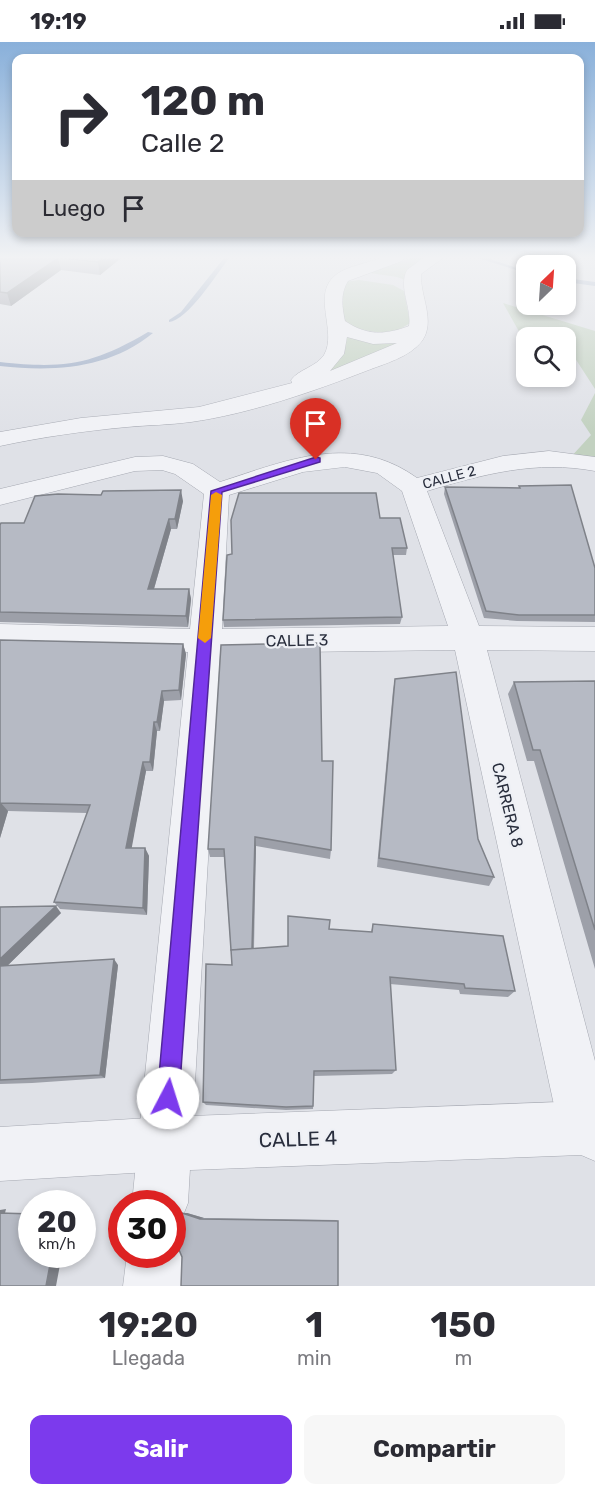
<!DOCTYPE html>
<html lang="es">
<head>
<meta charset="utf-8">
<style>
	:root { --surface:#fff; --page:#f7f7f7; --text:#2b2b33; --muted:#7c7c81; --accent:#7c3aed }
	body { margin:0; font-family:Rubik,sans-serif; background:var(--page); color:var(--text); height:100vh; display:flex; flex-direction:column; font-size:22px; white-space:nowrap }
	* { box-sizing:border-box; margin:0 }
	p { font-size:20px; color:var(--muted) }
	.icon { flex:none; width:33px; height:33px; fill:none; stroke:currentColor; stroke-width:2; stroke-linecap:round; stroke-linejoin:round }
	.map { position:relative; height:1244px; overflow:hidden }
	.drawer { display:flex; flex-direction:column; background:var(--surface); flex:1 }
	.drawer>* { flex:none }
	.hud { position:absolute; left:12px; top:12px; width:572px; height:183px; border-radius:12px; box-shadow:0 3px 9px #0003; background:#fff; color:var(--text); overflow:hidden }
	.needle { width:39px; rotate:25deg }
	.controls { position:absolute; left:516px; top:213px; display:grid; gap:12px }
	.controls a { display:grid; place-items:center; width:60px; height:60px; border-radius:12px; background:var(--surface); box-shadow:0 3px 9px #0003; font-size:30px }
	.speed { position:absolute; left:18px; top:1148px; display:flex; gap:12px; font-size:30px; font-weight:700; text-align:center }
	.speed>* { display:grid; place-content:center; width:78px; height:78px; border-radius:50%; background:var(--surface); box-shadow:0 3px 9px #0003; line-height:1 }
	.speed small { font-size:15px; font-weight:400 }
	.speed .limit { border:9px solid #d22; background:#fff; color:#111 }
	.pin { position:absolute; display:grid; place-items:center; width:51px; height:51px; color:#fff; margin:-62px -26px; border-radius:50% 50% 50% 0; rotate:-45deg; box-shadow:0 0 6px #0007 }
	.pin .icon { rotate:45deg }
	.me { position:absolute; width:66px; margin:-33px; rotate:5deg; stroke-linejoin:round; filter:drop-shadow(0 0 4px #0008) }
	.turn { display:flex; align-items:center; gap:21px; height:126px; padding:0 30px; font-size:27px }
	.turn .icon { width:78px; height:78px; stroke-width:2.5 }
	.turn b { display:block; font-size:42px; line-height:51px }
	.then { display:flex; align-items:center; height:57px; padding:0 30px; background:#0003; gap:12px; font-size:22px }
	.eta { display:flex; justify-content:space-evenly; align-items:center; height:102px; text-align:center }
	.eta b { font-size:36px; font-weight:700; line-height:42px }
	.primary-button { display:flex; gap:12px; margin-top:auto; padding:12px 30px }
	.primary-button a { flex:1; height:69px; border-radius:12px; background:var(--accent); color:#fff; font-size:24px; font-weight:700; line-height:69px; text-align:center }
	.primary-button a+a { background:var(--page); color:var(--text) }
	.status { display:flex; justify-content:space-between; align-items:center; height:42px; padding:0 30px; background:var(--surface); direction:ltr }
	.status svg { height:16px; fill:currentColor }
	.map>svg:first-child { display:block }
	.green { fill:#c2d1c0 }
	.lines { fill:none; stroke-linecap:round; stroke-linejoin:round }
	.stream { fill:#9babc5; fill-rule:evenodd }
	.minor-casing { stroke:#a5a8b1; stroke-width:1 }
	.tertiary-casing { stroke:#a5a8b1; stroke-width:1 }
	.minor { fill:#f1f2f6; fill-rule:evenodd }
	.tertiary { fill:#f1f2f6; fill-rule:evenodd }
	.wall { fill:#9da0a9 }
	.shaded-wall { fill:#7f8289 }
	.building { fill:#b6bac4; stroke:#7f8289; stroke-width:1.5 }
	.route { fill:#7c3aed; stroke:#51269a; stroke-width:1.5 }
	.slow { fill:#f59e0b }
	.labels { text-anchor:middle; stroke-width:4.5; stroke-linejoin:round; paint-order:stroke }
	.far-street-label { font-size:14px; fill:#292e3d; stroke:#eef0f5 }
	.street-label { font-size:16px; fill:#292e3d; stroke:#eef0f5 }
	.near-street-label { font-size:20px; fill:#292e3d; stroke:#eef0f5 }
</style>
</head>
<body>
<div class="status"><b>19:19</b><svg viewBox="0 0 49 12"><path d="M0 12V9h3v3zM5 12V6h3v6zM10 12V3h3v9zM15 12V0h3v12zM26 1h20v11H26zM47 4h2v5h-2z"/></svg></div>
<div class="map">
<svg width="595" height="1244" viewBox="0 0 595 1244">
	<rect width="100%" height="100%" fill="#dfe1e7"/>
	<g class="green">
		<path d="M 412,216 L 425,216 L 405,238 L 397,235 L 363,230 Z"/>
		<path d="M 359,238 L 393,243 L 404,249 L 410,281 C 390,296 366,290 344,282 L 342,257 L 344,240 Z"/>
		<path d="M 503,261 L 595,289 L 595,347 L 571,310 L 566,308 L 566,296 L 529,295 L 521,293 Z"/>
		<path d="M 343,294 L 374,301 L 406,298 L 319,335 Z"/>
		<path d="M 595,351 L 595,425 L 570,416 L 591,393 L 581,378 Z"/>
	</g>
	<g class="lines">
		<g class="stream">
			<path d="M 224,216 L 229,216 C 217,232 187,279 169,280 L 169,278 L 181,270 Z"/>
			<path d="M 478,216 L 487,216 L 526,229 L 526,231 Z"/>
			<path d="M 566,236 L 595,240 L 595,244 L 566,240 Z"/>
			<path d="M 148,290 L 153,291 C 109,327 54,330 0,324 L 0,320 C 64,327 92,323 148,290 Z"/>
		</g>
		<g class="minor-casing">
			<g id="minor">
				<path d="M 549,409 L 595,415 L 595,429 C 536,418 484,432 427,449 L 479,584 L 595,585 L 595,609 L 487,608 L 595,1019 L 595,1109 L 586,1113 L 567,1105 L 559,1086 L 455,608 L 220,611 L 188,1161 L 180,1181 L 172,1184 L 172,1161 L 132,1161 L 188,610 L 0,606 L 0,582 L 190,587 L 204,452 L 175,432 L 162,428 L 135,429 L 0,463 L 0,447 L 135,415 L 163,414 L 193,422 L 220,440 C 288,418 353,390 417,436 L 503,414 ZM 345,425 L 377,431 L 402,449 L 448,584 L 222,587 L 229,453 L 303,430 Z"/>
				<path d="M 172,1190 L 177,1191 L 185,1212 L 183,1244 L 123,1244 L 127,1212 L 172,1212 Z"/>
			</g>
		</g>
		<g class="tertiary-casing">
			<g id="tertiary">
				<path d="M 381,216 L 404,216 L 402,219 L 348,239 C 340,252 342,265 345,279 C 367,294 385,293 409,284 C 412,266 398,245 407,228 L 423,216 L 443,216 L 421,232 C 420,254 436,279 422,299 C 410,315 384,322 366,329 C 312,350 248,372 191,380 C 169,383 148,383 127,385 C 84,389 42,395 0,404 L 0,390 L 81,376 L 199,365 L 292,341 L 291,338 C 299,327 316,325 324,313 C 338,289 310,251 337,232 C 348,224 368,221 381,216 ZM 347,295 L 373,302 L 397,301 L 330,329 L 344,312 Z"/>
				<path d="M 586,1059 L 595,1063 L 595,1119 L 581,1113 L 165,1129 L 0,1139 L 0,1085 L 165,1075 Z"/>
			</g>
		</g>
		<use href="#minor" class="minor"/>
		<use href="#tertiary" class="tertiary"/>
	</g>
	<g class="wall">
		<path d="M 0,216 L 121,216 L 100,233 L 61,228 L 11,264 L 0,262 Z"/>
		<path d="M 519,444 L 595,526 L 595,580 L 517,579 L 484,576 L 444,452 L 445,445 L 519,446 Z"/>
		<path d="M 183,459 L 177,487 L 171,487 L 154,547 L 189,547 L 191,557 L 188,585 L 0,580 L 0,483 L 24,481 Z"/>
		<path d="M 380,476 L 407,506 L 406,513 L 393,513 L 402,575 L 400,582 L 224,585 L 223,578 Z"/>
		<path d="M 0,598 L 183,602 L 186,612 L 181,658 L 164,659 L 160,689 L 157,689 L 153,729 L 146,729 L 131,806 L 145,806 L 149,814 L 147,873 L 60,867 L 54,860 L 87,771 L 8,769 L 0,796 Z"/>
		<path d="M 395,637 L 478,797 L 494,835 L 489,844 L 377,825 L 393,648 Z"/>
		<path d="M 595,639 L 595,927 L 534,719 L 527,719 L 508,652 L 514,640 Z"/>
		<path d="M 322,719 L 331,808 L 330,817 L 256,804 L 254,907 L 288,904 L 329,887 L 371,890 L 373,882 L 515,949 L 508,955 L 460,952 L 459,948 L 390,942 L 396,1028 L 392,1032 L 314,1034 L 313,1067 L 286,1068 L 206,1063 L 203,1060 L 232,923 L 224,815 L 210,815 L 208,807 Z"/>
		<path d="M 0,865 L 61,871 L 7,924 L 118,923 L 105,1036 L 32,1041 L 0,1042 Z"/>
		<path d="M 182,1171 L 187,1171 L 204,1176 L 336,1178 L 338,1179 L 182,1215 L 177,1183 Z"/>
	</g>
	<g class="shaded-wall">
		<path d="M 58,216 L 61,228 L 11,264 L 7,251 Z"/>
		<path d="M 103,216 L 121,216 L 100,233 L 98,220 Z"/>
		<path d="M 181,448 L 183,459 L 177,487 L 175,477 Z"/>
		<path d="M 169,477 L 171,487 L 151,557 L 148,547 Z"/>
		<path d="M 189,547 L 191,557 L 188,585 L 186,574 Z"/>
		<path d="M 183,602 L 186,612 L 181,658 L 179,648 Z"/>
		<path d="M 162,649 L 164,659 L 160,689 L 157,680 Z"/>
		<path d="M 154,680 L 157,689 L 153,729 L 150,720 Z"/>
		<path d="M 143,720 L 146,729 L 130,815 L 126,806 Z"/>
		<path d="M 1,761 L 8,769 L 0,796 L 0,765 Z"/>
		<path d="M 255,795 L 256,804 L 253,914 L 252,907 Z"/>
		<path d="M 145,806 L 149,814 L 147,873 L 143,866 Z"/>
		<path d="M 56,864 L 61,871 L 0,931 L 0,917 Z"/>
		<path d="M 114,917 L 118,923 L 105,1036 L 100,1033 Z"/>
		<path d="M 6,1167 L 5,1171 L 0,1171 L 0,1168 Z"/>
		<path d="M 182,1171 L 187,1171 L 204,1176 L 200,1177 Z"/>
		<path d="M 52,1212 L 62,1212 L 56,1244 L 46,1244 Z"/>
	</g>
	<g class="building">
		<path d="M 0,216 L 58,216 L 7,251 L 0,250 Z"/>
		<path d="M 61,216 L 103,216 L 98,220 Z"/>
		<path d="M 571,443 L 595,526 L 595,573 L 519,573 L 486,569 L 445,445 L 520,446 L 519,444 Z"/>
		<path d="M 181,448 L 175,477 L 169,477 L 148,547 L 189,547 L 186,574 L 0,570 L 0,483 L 1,481 L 24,481 L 35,454 L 58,452 L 101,453 L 103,449 Z"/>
		<path d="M 239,451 L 376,451 L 380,476 L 400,476 L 407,506 L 392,506 L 402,575 L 223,578 L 227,513 L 232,512 L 231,478 Z"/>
		<path d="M 0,598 L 183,602 L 179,648 L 162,649 L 157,680 L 154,680 L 150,720 L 143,720 L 126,806 L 145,806 L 143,866 L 54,860 L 90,763 L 1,761 L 0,765 Z"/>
		<path d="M 320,601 L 322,719 L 333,719 L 331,808 L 255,795 L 252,907 L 231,908 L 224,807 L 208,807 L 221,603 Z"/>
		<path d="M 456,630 L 478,797 L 494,835 L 379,816 L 395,637 Z"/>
		<path d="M 595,639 L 595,888 L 540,708 L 533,708 L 514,640 Z"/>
		<path d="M 56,864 L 0,917 L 0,865 Z"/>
		<path d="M 288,874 L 330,878 L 329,887 L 372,890 L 373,882 L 503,894 L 515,949 L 465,946 L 464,942 L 390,935 L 396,1028 L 314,1029 L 313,1064 L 286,1065 L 203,1060 L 206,922 L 232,923 L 231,908 L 288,904 Z"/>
		<path d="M 114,917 L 100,1033 L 0,1038 L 0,924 Z"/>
		<path d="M 0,1171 L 32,1172 L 32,1212 L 52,1212 L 46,1244 L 0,1244 Z"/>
		<path d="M 182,1171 L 200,1177 L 338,1179 L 338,1244 L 181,1244 L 182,1215 L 172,1191 L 172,1185 L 177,1183 Z"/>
	</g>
	<linearGradient id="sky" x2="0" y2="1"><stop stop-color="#89b0da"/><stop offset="0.55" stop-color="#f1f2f4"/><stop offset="1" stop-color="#f1f2f4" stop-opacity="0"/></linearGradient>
	<rect width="595" height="391" fill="url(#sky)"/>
	<path class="route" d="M 316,415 L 320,416 L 320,420 L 222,450 L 179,1056 L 176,1064 L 168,1067 L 161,1064 L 157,1056 L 211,449 Z"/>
	<path class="slow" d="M 216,450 L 222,453 L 211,596 L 205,601 L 198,596 L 211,453 Z"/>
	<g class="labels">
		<g class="far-street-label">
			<text transform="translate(449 435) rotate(-15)" y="5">CALLE 2</text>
		</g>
		<g class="street-label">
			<text transform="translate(297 598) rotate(-1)" y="6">CALLE 3</text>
			<text transform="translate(508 763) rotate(76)" y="6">CARRERA 8</text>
		</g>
		<g class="near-street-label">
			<text transform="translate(298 1097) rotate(-2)" y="7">CALLE 4</text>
		</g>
	</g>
</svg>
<div class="controls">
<a><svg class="needle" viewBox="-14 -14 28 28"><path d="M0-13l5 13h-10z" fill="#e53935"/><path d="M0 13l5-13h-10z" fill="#7c7c81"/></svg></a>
<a><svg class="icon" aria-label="search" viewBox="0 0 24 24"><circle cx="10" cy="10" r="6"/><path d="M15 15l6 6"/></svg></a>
</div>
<div class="speed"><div>20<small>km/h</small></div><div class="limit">30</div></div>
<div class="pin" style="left:316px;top:418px;background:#d93025"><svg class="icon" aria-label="arrive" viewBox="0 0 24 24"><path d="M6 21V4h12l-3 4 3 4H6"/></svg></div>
<svg class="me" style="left:168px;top:1056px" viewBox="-20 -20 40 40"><circle r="19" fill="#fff"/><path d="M0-13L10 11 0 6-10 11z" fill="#7c3aed"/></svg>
<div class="hud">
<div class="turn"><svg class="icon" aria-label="right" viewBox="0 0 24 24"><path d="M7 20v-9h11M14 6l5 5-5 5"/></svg><div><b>120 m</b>Calle 2</div></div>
<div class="then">Luego<svg class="icon" aria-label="arrive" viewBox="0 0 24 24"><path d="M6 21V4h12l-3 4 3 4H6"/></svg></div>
</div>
</div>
<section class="drawer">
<div class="eta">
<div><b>19:20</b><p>Llegada</p></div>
<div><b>1</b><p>min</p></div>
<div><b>150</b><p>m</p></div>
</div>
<div class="primary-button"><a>Salir</a><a>Compartir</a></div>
</section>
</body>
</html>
